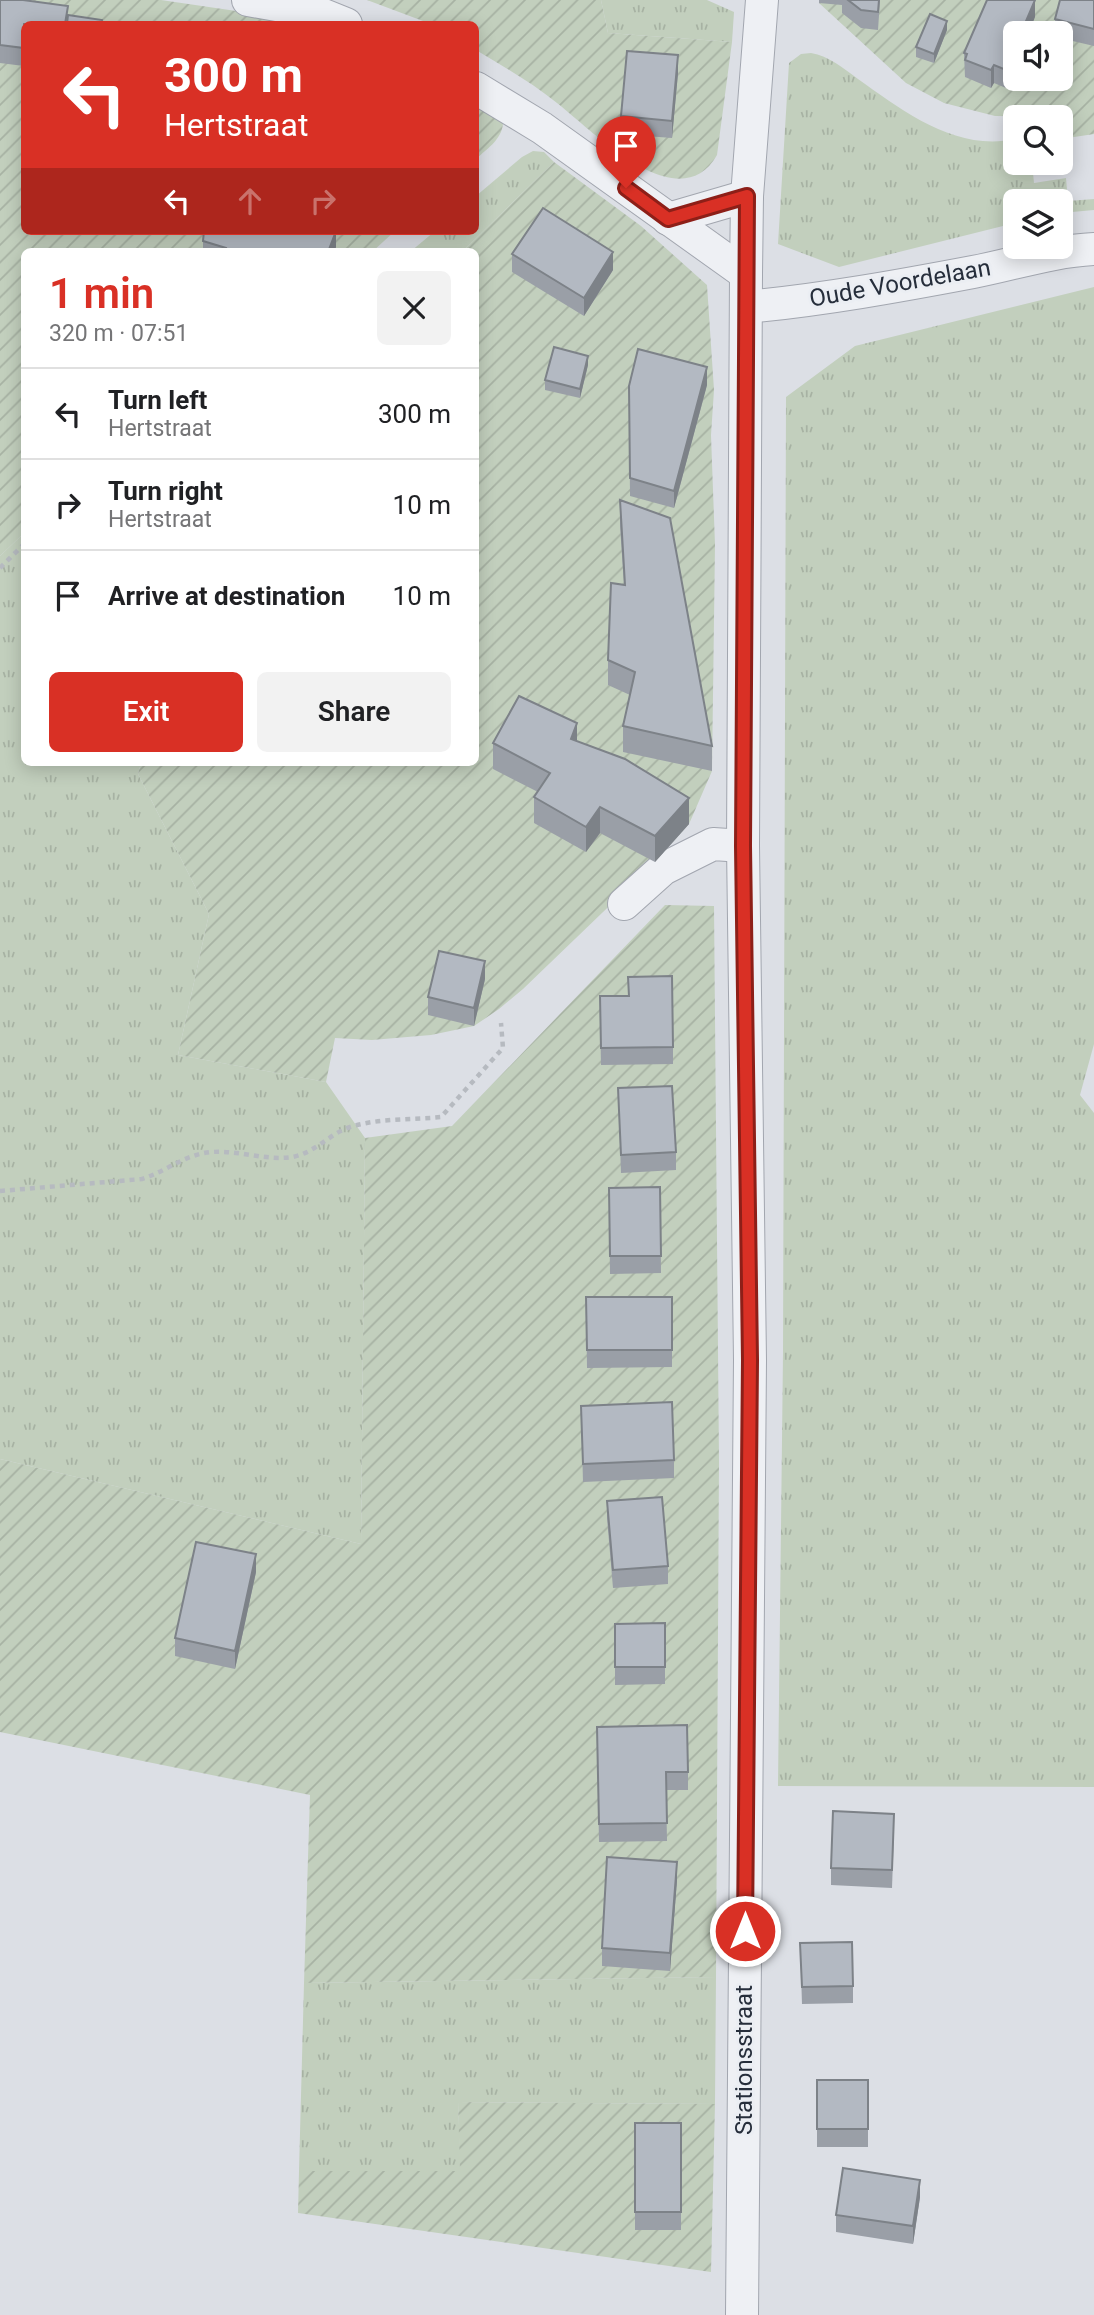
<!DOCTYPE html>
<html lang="en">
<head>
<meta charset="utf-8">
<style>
	:root { --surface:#fff; --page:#f2f2f2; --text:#202124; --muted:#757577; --line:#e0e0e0; --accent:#d93025 }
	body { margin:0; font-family:Roboto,sans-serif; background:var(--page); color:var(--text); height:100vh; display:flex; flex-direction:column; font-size:26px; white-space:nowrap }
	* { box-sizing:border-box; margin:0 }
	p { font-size:23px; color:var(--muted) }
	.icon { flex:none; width:38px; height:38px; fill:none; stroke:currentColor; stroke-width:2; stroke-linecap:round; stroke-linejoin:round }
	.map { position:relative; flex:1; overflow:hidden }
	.sheet { position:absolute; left:21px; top:248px; width:458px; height:518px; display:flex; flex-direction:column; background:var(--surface); border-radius:10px; box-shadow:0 4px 18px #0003 }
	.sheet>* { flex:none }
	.hud { position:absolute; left:21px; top:21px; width:458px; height:214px; border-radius:10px; box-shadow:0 4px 18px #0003; background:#d93025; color:#fff; overflow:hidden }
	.fabs { position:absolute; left:1003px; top:21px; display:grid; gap:14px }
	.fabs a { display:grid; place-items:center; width:70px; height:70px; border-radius:10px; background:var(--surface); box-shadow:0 4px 18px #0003; font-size:35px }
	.pin { position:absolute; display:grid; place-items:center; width:60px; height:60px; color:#fff; margin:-72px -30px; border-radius:50% 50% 50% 0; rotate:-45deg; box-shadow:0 0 7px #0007 }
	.pin .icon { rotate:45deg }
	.me { position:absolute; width:77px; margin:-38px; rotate:0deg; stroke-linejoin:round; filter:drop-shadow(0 0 5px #0008) }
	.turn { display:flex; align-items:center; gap:24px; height:147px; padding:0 28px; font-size:32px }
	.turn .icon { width:91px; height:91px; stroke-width:2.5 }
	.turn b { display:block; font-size:49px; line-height:60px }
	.lanes { display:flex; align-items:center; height:66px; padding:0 28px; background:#0003; justify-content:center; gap:35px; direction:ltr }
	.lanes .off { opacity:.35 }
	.round { display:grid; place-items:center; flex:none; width:74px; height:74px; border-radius:10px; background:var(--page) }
	.summary { display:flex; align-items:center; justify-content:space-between; height:119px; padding:0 28px }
	h1 { font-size:42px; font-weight:600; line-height:52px; color:var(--accent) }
	.action { display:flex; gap:14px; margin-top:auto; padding:14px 28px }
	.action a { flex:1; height:80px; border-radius:10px; background:var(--accent); color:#fff; font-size:28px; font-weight:600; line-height:80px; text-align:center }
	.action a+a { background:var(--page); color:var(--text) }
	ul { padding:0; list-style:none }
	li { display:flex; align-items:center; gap:21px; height:91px; padding:0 28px; border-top:2px solid var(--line) }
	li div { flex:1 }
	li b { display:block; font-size:26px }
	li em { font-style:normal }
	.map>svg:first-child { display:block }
	.grass { fill:url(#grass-tufts) }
	.garden { fill:url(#garden-furrows); fill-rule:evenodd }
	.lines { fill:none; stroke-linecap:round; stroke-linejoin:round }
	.street-casing { stroke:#a2a6af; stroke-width:34 }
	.path { stroke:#b6bac0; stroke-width:4.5; stroke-dasharray:5 5; stroke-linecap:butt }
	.street { stroke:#eef0f4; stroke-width:32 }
	.wall { fill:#9a9fa7 }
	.shaded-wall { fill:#7d8288 }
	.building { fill:#b3b9c2; stroke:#7d8288; stroke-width:2 }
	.route-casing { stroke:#8d1f18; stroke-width:18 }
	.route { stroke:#d93025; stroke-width:12 }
	.labels { text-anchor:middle; stroke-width:6; stroke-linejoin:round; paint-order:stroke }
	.street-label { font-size:24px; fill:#262e3b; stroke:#ebeef3 }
</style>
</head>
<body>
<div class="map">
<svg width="1094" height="2315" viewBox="0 0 1094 2315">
	<defs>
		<pattern id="grass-tufts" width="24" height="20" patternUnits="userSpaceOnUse" patternTransform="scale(1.75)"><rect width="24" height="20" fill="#c2cfbd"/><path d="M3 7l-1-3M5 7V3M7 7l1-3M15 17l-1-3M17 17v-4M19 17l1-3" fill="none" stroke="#a7b2a3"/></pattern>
		<pattern id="garden-furrows" width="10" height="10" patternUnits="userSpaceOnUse" patternTransform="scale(1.75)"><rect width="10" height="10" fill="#c2cfbd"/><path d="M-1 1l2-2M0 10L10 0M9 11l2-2" fill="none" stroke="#a7b2a3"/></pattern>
	</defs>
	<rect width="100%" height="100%" fill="#dcdfe5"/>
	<g class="grass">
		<path d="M 601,0 L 707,0 L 734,12 L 732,42 L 608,33 Z"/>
		<path d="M 811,53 C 829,56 843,68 858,79 C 903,111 956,152 1015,139 L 1015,163 L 1032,163 L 1034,183 L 1066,178 L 1068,201 L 1094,199 L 1094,210 L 1061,213 L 1060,201 L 1015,201 L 1015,223 L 839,267 L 778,244 L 789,63 L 801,54 Z"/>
		<path d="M 533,151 L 544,152 L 554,162 L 462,252 L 410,252 L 435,231 L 476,231 L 476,196 L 522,157 Z"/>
		<path d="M 1094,287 L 1094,1044 L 1080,1095 L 1094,1113 L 1094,1787 L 778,1786 L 783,1353 L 786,397 L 855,346 Z"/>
		<path d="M 24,533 L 24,763 L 141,763 L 138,774 L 209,914 L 178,1055 L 326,1082 L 365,1138 L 361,1544 L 0,1459 L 0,556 Z"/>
		<path d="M 716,1977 L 715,2104 L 458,2102 L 461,2171 L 299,2171 L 304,1983 Z"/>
	</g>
	<g class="garden">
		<path d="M 0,0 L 161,0 L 243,12 L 291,24 L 24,24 L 24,231 L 395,231 L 372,252 L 24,252 L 24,533 L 0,556 Z"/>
		<path d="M 367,0 L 601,0 L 608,33 L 732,42 L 717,155 C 679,221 593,131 557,103 C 532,83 504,67 476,50 L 476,24 L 431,24 Z"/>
		<path d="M 819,0 L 1094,0 L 1094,134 L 1061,139 L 1060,117 L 995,116 L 944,103 L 906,83 L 819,3 ZM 1015,33 L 1060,33 L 1060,79 L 1015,79 Z"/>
		<path d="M 476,100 L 503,120 C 504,138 488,148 476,159 Z"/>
		<path d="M 554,162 L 641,226 L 707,285 L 714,390 L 711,435 L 715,545 L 712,771 L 689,824 L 655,862 L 523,989 L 499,1009 L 474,1026 L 431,1035 L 372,1040 L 335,1038 L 326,1082 L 178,1055 L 209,914 L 138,774 L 141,763 L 476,763 L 476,252 L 462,252 Z"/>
		<path d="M 665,905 L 714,906 L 719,1461 L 716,1977 L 304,1983 L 310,1795 L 0,1732 L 0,1459 L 361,1544 L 365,1138 L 452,1126 Z"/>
		<path d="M 458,2102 L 715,2104 L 711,2272 L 298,2213 L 299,2171 L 460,2171 Z"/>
	</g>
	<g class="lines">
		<g class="street-casing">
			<g id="street">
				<path d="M 248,0 L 316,12 L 346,24"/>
				<path d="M 476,88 L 542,128 L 746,274"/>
				<path d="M 668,219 L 747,196"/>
				<path d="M 746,307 C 822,300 899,286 973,272 C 1014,264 1053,251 1094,249"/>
				<path d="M 624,904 L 663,869 L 713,844 L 743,846"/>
				<path d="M 742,2315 L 750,1360 L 743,846 L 746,274 L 747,196 L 762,0"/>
			</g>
		</g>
		<g class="path">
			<path d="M 0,568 L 24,544"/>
			<path d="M 0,1191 L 142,1179 C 167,1171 185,1154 212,1152 C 239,1150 266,1161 292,1157 C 315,1153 329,1134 350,1127 C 379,1118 411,1120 441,1117 L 503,1048 L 501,1023"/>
		</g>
		<use href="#street" class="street"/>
	</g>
	<g class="wall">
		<path d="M 0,0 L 68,15 L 102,24 L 24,24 L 24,66 L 0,63 Z"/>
		<path d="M 819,0 L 880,0 L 878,30 L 861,28 L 842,13 L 842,5 L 819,3 Z"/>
		<path d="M 1094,0 L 1094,46 L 1060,38 L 1060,33 L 1055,33 L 1055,19 Z"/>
		<path d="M 1035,17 L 1015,33 L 1015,66 L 1006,88 L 994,83 L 991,88 L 965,77 L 964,53 Z"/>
		<path d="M 947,30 L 934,63 L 916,57 L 916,47 Z"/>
		<path d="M 678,73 L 672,138 L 621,134 L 621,116 Z"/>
		<path d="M 203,241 L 336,247 L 334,252 L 203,252 Z"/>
		<path d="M 512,254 L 613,270 L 584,316 L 512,272 Z"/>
		<path d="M 588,365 L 580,398 L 545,390 L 545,380 Z"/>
		<path d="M 707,385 L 674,508 L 630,496 L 629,386 Z"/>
		<path d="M 620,500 L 712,746 L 712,771 L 623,752 L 623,726 L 630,695 L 608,685 L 608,660 L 624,585 L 620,526 Z"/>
		<path d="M 577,742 L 689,824 L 655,862 L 600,833 L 586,852 L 534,823 L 534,797 L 538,792 L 493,769 L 493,743 Z"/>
		<path d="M 485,979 L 474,1026 L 428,1015 L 428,997 Z"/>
		<path d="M 600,1014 L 673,1047 L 673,1064 L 601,1065 Z"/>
		<path d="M 618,1088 L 676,1152 L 676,1170 L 621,1173 Z"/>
		<path d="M 660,1187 L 661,1273 L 610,1274 L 609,1188 Z"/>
		<path d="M 586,1297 L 672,1297 L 672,1367 L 587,1368 Z"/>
		<path d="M 581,1406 L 674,1460 L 674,1478 L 583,1482 Z"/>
		<path d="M 607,1501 L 668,1566 L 668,1584 L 613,1588 L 607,1518 Z"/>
		<path d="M 256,1572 L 235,1669 L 175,1656 L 175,1638 Z"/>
		<path d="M 665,1623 L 665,1684 L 615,1685 L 615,1624 Z"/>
		<path d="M 597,1727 L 688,1772 L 688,1790 L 666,1790 L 667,1841 L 599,1842 Z"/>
		<path d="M 894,1832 L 892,1888 L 831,1885 L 831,1868 Z"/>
		<path d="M 677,1880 L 670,1971 L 602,1966 L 602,1948 Z"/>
		<path d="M 800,1943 L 853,1986 L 853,2003 L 802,2004 Z"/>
		<rect x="817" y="2080" width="51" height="67"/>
		<rect x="635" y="2123" width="46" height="107"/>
		<path d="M 920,2197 L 913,2244 L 836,2232 L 836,2215 Z"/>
	</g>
	<g class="shaded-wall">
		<path d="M 1035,0 L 1035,17 L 1029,33 L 1021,33 Z"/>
		<path d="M 947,21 L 947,30 L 934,63 L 934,54 Z"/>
		<path d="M 1015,48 L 1015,66 L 1006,88 L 1006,70 Z"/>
		<path d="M 678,55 L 678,73 L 672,138 L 672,121 Z"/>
		<path d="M 994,65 L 994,83 L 991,88 L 991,70 Z"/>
		<path d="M 336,231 L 336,247 L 334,252 L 328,252 Z"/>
		<path d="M 613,252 L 613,270 L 584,316 L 584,298 Z"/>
		<path d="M 588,356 L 588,365 L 580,398 L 580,389 Z"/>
		<path d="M 707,367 L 707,385 L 674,508 L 674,491 Z"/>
		<path d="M 577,723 L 577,749 L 571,739 Z"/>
		<path d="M 689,798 L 689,824 L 655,862 L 655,836 Z"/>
		<path d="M 600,807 L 600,833 L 586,852 L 586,827 Z"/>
		<path d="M 485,961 L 485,979 L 474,1026 L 474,1008 Z"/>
		<path d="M 256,1554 L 256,1572 L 235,1669 L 235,1651 Z"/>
		<path d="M 677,1862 L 677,1880 L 670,1971 L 670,1953 Z"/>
		<path d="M 920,2180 L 920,2197 L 913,2244 L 913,2226 Z"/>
	</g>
	<g class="building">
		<path d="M 0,0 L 23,0 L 68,6 L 65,24 L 24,24 L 24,48 L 0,45 Z"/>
		<path d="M 848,0 L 879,0 L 878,12 L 861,10 Z"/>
		<path d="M 987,0 L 1035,0 L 1021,33 L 1015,33 L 1015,48 L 1006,70 L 994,65 L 991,70 L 965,60 L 967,54 L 964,53 Z"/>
		<path d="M 1060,0 L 1094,0 L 1094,29 L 1055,19 Z"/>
		<path d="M 930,14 L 947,21 L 934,54 L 916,47 Z"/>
		<path d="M 68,15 L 102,20 L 101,24 L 67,24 Z"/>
		<path d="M 627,51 L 678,55 L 672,121 L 621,116 Z"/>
		<path d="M 543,208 L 613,252 L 584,298 L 512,254 Z"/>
		<path d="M 204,231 L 336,231 L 328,252 L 225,252 L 226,248 L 203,241 Z"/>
		<path d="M 554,347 L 588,356 L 580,389 L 545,380 Z"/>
		<path d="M 638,349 L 707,367 L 674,491 L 630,478 L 629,386 Z"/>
		<path d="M 620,500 L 670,518 L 712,746 L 623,726 L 635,672 L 608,660 L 611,583 L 625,585 Z"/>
		<path d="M 519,696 L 577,723 L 571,739 L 625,759 L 689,798 L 655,836 L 600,807 L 586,827 L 534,797 L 550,773 L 493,743 Z"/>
		<path d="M 439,951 L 485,961 L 474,1008 L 428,997 Z"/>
		<path d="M 672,976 L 673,1047 L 601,1048 L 600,996 L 629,996 L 628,977 Z"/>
		<path d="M 672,1086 L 676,1152 L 621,1155 L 618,1088 Z"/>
		<path d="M 660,1187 L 661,1256 L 610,1256 L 609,1188 Z"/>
		<path d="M 586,1297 L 672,1297 L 672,1350 L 587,1350 Z"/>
		<path d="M 672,1402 L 674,1460 L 583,1464 L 581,1406 Z"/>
		<path d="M 662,1497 L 668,1566 L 613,1570 L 607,1501 Z"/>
		<path d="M 196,1542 L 256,1554 L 235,1651 L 175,1638 Z"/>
		<path d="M 665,1623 L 665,1667 L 615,1667 L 615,1624 Z"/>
		<path d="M 687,1725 L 688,1772 L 666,1772 L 667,1823 L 599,1824 L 597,1727 Z"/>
		<path d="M 833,1811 L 894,1814 L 892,1870 L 831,1868 Z"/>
		<path d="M 607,1857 L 677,1862 L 670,1953 L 602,1948 Z"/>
		<path d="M 852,1942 L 853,1986 L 802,1987 L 800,1943 Z"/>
		<rect x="817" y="2080" width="51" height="49"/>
		<rect x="635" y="2123" width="46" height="89"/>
		<path d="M 843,2168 L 920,2180 L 913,2226 L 836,2215 Z"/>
	</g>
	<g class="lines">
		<g class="route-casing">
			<path id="route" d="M 626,188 L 668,219 L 747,196 L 743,846 L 750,1360 L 745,1931"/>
		</g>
		<use href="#route" class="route"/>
	</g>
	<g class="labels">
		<g class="street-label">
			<text transform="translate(900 283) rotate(-10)" y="8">Oude Voordelaan</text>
			<text transform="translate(744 2060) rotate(-90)" y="8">Stationsstraat</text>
		</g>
	</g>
</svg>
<div class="fabs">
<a><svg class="icon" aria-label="sound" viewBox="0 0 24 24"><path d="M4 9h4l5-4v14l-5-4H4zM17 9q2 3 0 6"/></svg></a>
<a><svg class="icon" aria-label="search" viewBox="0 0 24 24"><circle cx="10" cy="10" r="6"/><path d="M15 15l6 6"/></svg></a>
<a><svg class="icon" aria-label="layers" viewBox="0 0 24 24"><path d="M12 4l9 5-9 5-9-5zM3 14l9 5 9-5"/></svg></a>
</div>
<div class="pin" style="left:626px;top:188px;background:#d93025"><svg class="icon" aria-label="arrive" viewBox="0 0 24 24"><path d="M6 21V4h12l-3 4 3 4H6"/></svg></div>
<svg class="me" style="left:745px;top:1931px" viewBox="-20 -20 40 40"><circle r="17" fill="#d93025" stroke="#fff" stroke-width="3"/><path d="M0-11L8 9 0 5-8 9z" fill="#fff"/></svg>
<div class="hud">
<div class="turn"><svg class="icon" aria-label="left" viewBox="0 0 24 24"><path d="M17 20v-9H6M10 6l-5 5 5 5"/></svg><div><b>300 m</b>Hertstraat</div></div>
<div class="lanes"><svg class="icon" aria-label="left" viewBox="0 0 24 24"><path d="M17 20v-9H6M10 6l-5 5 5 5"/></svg><svg class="icon off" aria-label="ahead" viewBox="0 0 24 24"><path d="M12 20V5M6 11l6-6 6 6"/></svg><svg class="icon off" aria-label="right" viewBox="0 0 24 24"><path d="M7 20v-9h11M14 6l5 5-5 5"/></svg></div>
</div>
<section class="sheet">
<div class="summary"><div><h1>1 min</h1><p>320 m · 07:51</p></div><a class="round"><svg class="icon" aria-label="close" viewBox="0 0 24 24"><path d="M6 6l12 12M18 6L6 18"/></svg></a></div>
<ul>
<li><svg class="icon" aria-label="left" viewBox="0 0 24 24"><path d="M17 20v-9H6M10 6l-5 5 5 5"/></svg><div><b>Turn left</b><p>Hertstraat</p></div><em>300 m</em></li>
<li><svg class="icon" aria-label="right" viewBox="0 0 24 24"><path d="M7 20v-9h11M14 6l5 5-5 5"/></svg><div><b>Turn right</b><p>Hertstraat</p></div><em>10 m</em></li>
<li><svg class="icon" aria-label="arrive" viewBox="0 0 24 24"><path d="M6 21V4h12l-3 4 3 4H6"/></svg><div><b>Arrive at destination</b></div><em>10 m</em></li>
</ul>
<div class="action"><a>Exit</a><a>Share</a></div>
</section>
</div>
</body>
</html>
